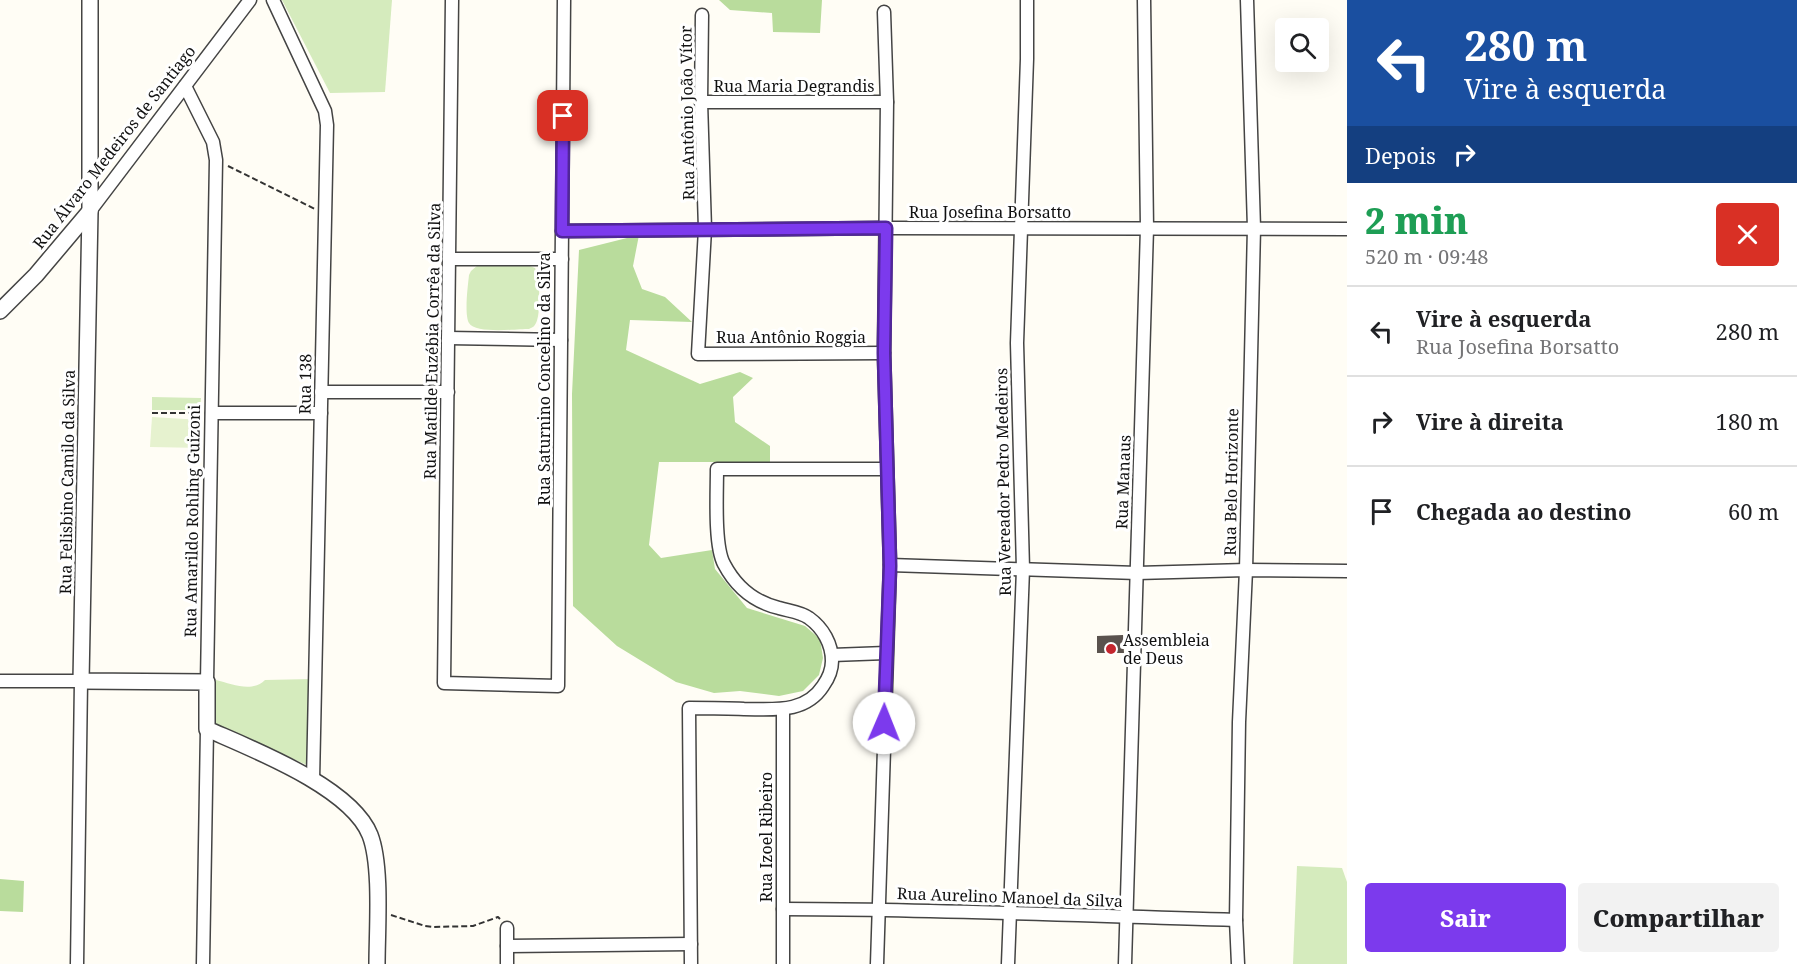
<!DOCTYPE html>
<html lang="pt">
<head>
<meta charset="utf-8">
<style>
	:root { --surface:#fff; --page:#f2f2f2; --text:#202124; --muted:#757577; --line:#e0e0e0; --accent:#7c3aed }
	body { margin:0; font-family:"Noto Serif",serif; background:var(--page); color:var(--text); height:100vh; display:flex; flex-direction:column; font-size:22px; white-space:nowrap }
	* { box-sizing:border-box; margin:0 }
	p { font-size:20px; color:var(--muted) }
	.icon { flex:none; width:33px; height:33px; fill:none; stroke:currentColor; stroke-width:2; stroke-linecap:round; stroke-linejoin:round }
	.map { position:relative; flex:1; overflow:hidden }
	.side { display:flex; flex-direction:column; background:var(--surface); width:450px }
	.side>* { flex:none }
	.banner { background:#1a4fa0; color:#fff; overflow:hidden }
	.buttons { position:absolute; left:1275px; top:18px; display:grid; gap:12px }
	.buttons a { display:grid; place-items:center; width:54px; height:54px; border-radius:6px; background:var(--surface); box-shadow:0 6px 24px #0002; font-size:30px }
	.pin { position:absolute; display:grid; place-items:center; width:51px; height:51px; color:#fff; margin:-26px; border-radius:12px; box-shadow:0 3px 9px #0006 }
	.me { position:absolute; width:66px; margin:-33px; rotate:1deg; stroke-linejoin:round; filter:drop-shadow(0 0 4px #0008) }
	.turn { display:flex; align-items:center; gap:21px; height:126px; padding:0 18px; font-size:27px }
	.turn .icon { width:78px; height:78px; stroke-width:2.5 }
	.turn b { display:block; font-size:42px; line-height:51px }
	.then { display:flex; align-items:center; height:57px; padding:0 18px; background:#0003; gap:12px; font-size:22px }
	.round { display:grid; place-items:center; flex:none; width:63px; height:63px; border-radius:6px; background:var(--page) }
	.summary { display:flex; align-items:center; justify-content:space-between; height:102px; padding:0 18px }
	h1 { font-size:36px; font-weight:800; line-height:45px; color:#1e9e55 }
	.action { display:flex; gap:12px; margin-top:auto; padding:12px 18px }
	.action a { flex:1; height:69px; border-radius:6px; background:var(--accent); color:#fff; font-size:24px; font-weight:800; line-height:69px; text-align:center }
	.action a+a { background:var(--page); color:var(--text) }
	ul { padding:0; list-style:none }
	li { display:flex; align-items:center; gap:18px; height:90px; padding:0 18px; border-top:2px solid var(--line) }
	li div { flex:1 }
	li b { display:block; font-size:22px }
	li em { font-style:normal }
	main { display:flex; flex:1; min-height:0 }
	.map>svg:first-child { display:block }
	.green { fill:#d5ebbd }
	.forest { fill:#b9dc9c }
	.pitch { fill:#e6f2cf }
	.building { fill:#5a524d }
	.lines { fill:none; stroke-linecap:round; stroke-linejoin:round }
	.minor-casing { stroke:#444; stroke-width:15 }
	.tertiary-casing { stroke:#444; stroke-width:18 }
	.path { stroke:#333; stroke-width:2; stroke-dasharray:6 3; stroke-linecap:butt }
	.minor { stroke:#fff; stroke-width:12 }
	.tertiary { stroke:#fff; stroke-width:15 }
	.route-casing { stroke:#51269a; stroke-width:15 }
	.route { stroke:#7c3aed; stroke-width:10 }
	.poi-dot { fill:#c4262e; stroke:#fff; stroke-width:2 }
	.labels { text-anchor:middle; stroke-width:6; stroke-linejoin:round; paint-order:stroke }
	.street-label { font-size:16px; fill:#111; stroke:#fff }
	.poi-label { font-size:16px; fill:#111; stroke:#fff; text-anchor:start }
</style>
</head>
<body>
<main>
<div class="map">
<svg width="1347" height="964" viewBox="0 0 1347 964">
	<rect width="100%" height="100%" fill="#fffdf5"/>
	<g class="green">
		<path d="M 282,0 L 392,0 L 385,92 L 330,93 Z"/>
		<path d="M 478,265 L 527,265 L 535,268 C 540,276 541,314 536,323 C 534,327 533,327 529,329 C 516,329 475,334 469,323 C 464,314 468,285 469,275 L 471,271 Z"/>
		<path d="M 152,397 L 201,398 L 200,410 L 152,410 Z"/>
		<path d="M 312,679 L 309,766 L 215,724 L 216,680 C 232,684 252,693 265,680 Z"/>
		<path d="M 1297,866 L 1342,868 L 1347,882 L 1347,964 L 1293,964 Z"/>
	</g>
	<g class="forest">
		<path d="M 719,0 L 822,0 L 820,33 L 773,32 L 772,13 L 730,10 Z"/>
		<path d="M 639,235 L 633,266 L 642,289 L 665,297 L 692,322 L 630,320 L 626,350 L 700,384 L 740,372 L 753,378 L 733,397 L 735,422 L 770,446 L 770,462 L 659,462 L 649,545 L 661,558 L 712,550 L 715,569 L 747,608 L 805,626 L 820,639 L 823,658 L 819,675 L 803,691 L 779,696 L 740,691 L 714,693 L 676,682 L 617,646 L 573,606 L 572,394 L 579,250 Z"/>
		<path d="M 0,879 L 24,881 L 23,912 L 0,911 Z"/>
	</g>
	<path class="pitch" d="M 152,417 L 202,420 L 202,448 L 150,447 Z"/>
	<path class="building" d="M 1123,635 L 1124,653 L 1097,653 L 1097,636 Z"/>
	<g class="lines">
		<g class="minor-casing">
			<g id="minor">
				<path d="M 273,0 L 325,111 L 327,125 L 313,780"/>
				<path d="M 452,0 L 444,683 L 558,686 L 564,0"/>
				<path d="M 702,15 L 701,102 L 705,229 L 698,354 L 884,353"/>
				<path d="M 185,86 L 213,142 L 216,160 L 207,682"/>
				<path d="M 701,102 L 887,102"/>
				<path d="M 90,211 L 250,0"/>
				<path d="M 562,231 L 886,228 L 1347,229"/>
				<path d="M 449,259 L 562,259"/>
				<path d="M 448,338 L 561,340"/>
				<path d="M 321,392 L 448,392"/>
				<path d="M 212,413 L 321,413"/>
				<path d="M 890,565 L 1137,573 L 1246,570 L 1347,571"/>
				<path d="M 832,655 L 886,653"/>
				<path d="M 0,681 L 81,681 L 77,964"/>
				<path d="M 783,709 L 783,964"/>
				<path d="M 783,909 C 934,909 1085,916 1236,920"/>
				<path d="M 507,928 L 507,964"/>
				<path d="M 507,946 L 691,944"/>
				<path d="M 203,964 L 207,729"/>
				<path d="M 691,964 L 689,708 C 707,708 726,708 744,709 C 772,709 805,714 823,686 C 828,679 832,670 832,661 C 832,644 823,628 809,618 C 801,612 789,611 779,608 C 754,602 736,587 724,564 C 714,546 717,492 717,469 L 887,469"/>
				<path d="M 877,964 L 890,565 L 884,353 L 887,102 L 884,12"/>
				<path d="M 1008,964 L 1023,569 L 1017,343 L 1027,59 L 1027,0"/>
				<path d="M 1125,964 L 1147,228 L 1144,0"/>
				<path d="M 1238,964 L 1236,920 L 1239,722 L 1246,570 L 1254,228 L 1247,0"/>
			</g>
		</g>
		<g class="tertiary-casing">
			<g id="tertiary">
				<path d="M 90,0 L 90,211 L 81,681 L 207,682 L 207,729 C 252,749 351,787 370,835 C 382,866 377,930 377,964"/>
				<path d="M 0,311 L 36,275 L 90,211"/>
			</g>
		</g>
		<g class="path">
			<path d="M 228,166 L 315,209"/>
			<path d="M 152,413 L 200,413"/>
			<path d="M 391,915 L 425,926 L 434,927 L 473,926 L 498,917 L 500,919"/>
		</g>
		<use href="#minor" class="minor"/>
		<use href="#tertiary" class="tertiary"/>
	</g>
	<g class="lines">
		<g class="route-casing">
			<path id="route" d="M 563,116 L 562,231 L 886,228 L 884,353 L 890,566 L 884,723"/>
		</g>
		<use href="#route" class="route"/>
	</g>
	<circle class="poi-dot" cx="1111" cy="649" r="6"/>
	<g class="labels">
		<g class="street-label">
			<text x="794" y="92">Rua Maria Degrandis</text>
			<text transform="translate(687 113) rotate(-91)" y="6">Rua Antônio João Vítor</text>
			<text transform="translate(114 147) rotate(-52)" y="6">Rua Álvaro Medeiros de Santiago</text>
			<text x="990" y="218">Rua Josefina Borsatto</text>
			<text x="791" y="343">Rua Antônio Roggia</text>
			<text transform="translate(432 341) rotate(-89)" y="6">Rua Matilde Euzébia Corrêa da Silva</text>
			<text transform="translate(544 379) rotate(-90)" y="6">Rua Saturnino Concelino da Silva</text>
			<text transform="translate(305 384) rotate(-89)" y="6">Rua 138</text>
			<text transform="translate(67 482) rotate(-89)" y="6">Rua Felisbino Camilo da Silva</text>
			<text transform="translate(1003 482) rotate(-91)" y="6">Rua Vereador Pedro Medeiros</text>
			<text transform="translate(1123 482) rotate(-88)" y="6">Rua Manaus</text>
			<text transform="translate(1231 482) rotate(-89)" y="6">Rua Belo Horizonte</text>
			<text transform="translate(192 521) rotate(-89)" y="6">Rua Amarildo Rohling Guizoni</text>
			<text transform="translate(766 837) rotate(-90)" y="6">Rua Izoel Ribeiro</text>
			<text transform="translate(1010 897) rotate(2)" y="6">Rua Aurelino Manoel da Silva</text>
		</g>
		<g class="poi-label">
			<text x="1123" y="646">Assembleia<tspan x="1123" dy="18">de Deus</tspan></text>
		</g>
	</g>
</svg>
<div class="buttons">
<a><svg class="icon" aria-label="search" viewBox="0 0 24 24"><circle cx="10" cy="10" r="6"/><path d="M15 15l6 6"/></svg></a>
</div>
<div class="pin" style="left:563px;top:116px;background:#d93025"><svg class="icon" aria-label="arrive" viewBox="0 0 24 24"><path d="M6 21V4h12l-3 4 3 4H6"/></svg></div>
<svg class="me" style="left:884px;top:723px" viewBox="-20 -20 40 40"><circle r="19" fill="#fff"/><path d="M0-13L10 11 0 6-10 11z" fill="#7c3aed"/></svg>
</div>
<section class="side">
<div class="banner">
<div class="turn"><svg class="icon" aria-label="left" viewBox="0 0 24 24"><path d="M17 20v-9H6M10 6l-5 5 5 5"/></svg><div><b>280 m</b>Vire à esquerda</div></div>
<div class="then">Depois<svg class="icon" aria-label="right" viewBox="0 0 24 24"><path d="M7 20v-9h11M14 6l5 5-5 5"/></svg></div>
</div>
<div class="summary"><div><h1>2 min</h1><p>520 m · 09:48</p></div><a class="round" style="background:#d93025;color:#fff"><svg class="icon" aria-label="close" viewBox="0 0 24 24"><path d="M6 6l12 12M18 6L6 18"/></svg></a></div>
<ul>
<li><svg class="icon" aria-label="left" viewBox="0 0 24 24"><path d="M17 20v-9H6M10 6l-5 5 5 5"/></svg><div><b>Vire à esquerda</b><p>Rua Josefina Borsatto</p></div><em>280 m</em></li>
<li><svg class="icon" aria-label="right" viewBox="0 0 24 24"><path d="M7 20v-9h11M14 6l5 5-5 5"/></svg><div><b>Vire à direita</b></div><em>180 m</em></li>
<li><svg class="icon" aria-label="arrive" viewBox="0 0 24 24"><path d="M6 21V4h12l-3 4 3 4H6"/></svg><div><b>Chegada ao destino</b></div><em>60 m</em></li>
</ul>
<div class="action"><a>Sair</a><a>Compartilhar</a></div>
</section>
</main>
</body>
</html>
